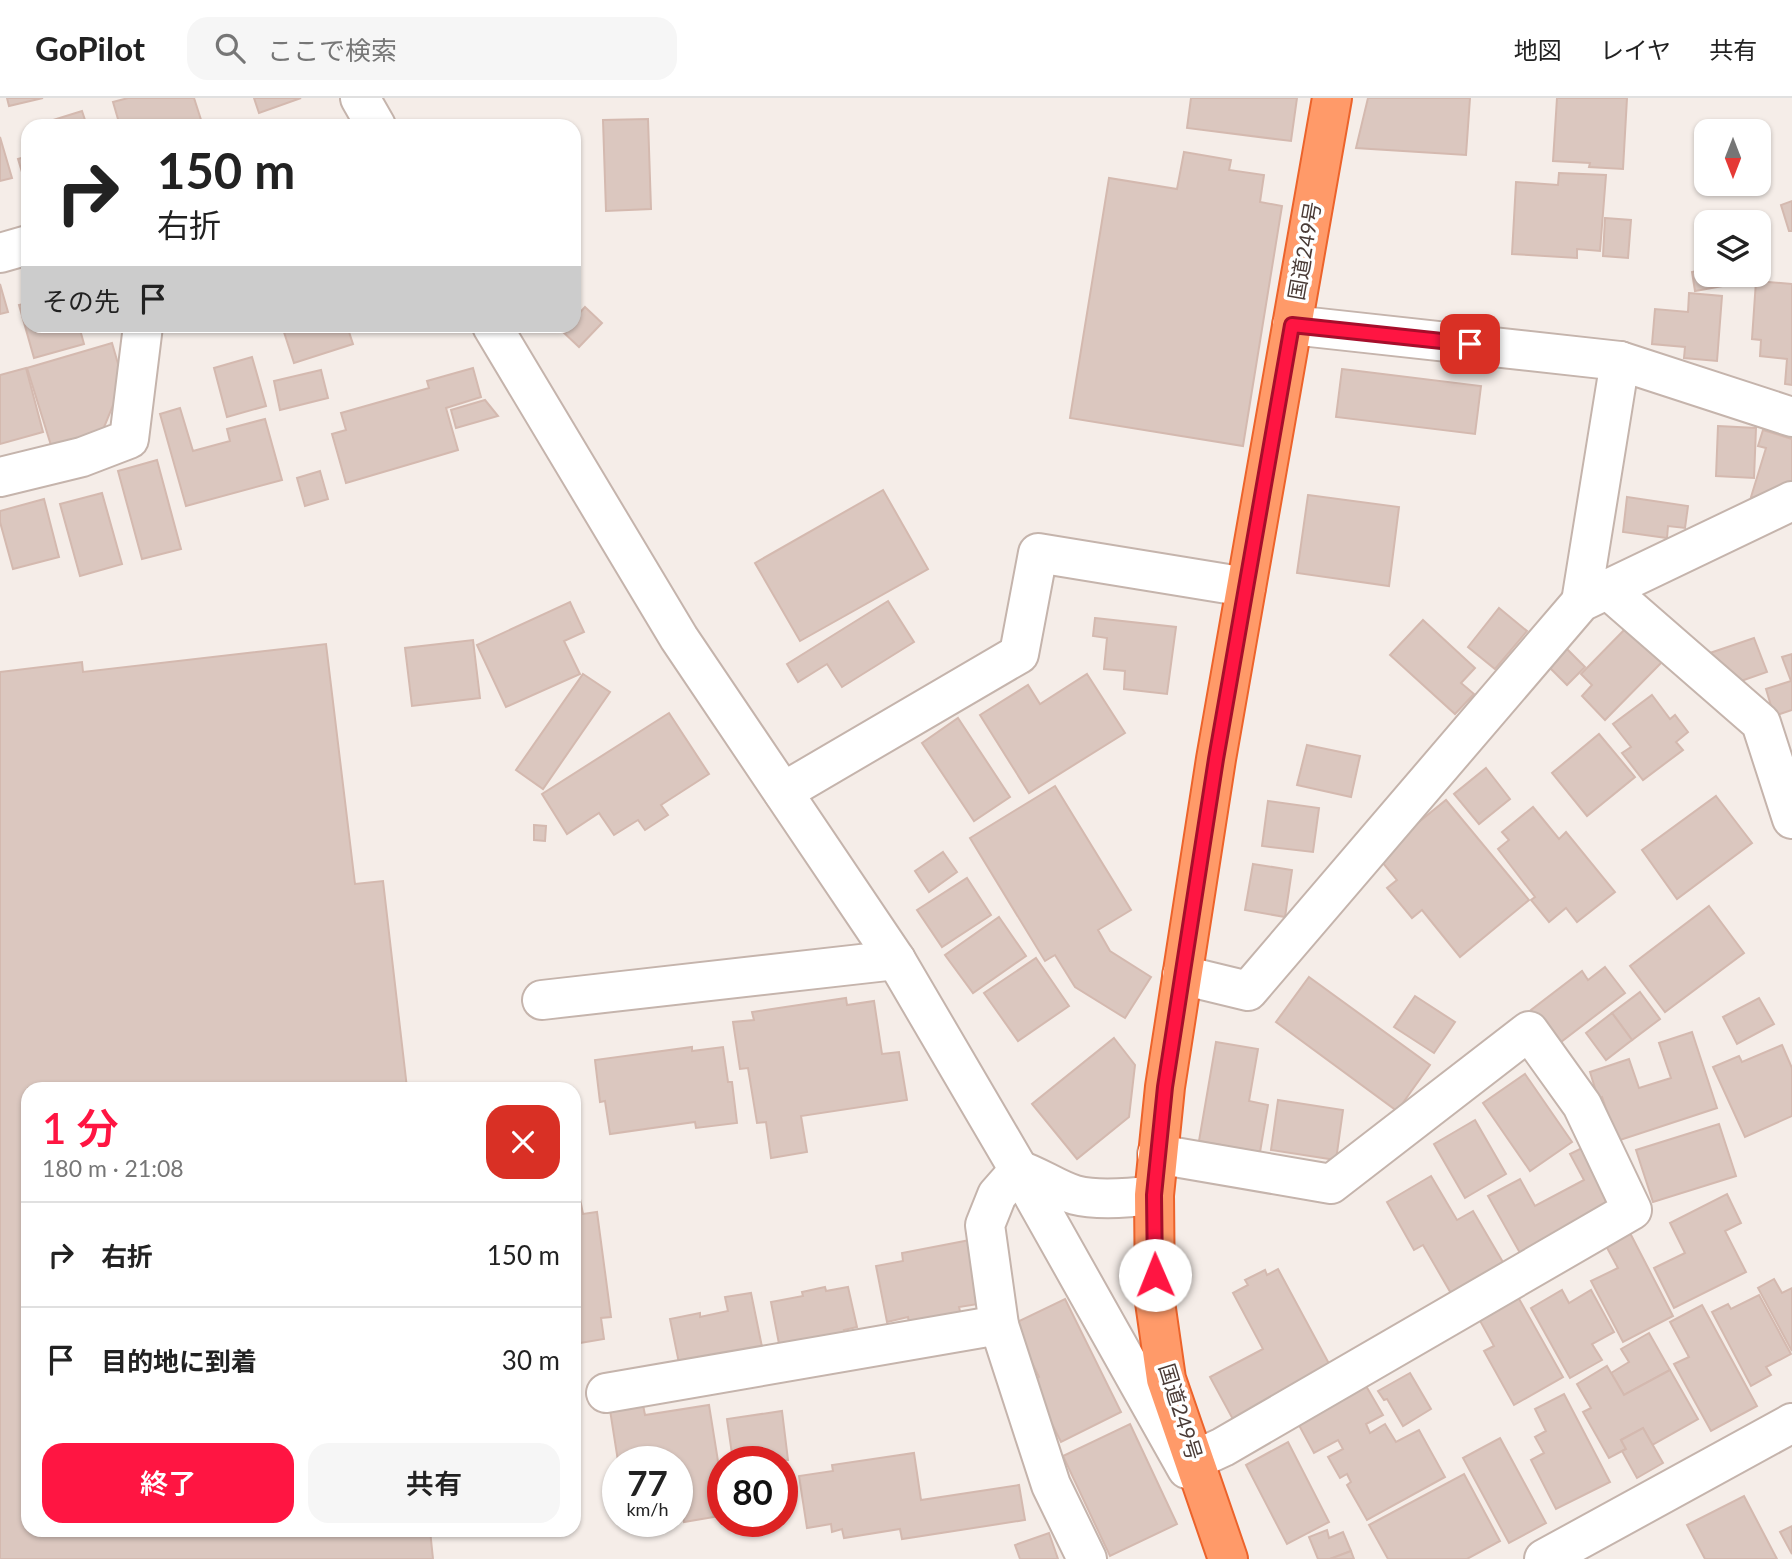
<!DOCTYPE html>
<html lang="ja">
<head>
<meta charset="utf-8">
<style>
	:root { --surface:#fff; --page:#f6f6f6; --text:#222; --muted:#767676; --line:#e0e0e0; --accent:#ff1542 }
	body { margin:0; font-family:Lato,"Noto Sans JP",sans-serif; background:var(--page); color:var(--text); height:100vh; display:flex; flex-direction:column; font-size:26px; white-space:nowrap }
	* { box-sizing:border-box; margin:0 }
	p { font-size:23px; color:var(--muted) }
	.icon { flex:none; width:38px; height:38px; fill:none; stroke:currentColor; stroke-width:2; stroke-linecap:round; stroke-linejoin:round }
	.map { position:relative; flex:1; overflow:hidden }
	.details { position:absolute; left:21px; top:984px; width:560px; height:455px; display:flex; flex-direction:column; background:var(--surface); border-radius:21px; box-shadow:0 2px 5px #0004 }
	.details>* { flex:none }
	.banner { position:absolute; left:21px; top:21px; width:560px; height:214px; border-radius:21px; box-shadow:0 2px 5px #0004; background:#fff; color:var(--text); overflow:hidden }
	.needle { width:46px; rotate:180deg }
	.buttons { position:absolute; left:1694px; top:21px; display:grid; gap:14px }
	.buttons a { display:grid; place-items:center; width:77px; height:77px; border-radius:14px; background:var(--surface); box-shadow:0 2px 5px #0004; font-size:35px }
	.speed { position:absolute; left:602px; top:1348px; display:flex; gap:14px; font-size:35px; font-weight:700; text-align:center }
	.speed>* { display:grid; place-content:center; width:91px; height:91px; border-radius:50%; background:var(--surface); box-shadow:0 2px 5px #0004; line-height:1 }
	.speed small { font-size:18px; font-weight:400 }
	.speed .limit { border:10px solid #d22; background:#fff; color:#111 }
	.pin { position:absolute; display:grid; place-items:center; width:60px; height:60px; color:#fff; margin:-30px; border-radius:14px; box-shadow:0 4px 10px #0006 }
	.me { position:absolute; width:77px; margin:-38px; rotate:359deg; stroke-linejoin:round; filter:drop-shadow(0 0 5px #0008) }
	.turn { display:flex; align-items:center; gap:24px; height:147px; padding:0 21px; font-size:32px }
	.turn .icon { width:91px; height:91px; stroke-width:2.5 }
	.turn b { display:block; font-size:49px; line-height:60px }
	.then { display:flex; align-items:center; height:66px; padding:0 21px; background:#0003; gap:14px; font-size:26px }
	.round { display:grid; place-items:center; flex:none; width:74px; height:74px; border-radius:21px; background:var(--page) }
	.overview { display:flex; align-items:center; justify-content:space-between; height:119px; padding:0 21px }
	h1 { font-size:42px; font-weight:600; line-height:52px; color:var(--accent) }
	.cta { display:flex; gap:14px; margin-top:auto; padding:14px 21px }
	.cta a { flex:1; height:80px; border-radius:21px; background:var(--accent); color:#fff; font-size:28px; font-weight:600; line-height:80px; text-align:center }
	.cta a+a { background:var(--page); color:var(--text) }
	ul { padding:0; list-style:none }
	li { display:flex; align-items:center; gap:21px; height:105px; padding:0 21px; border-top:2px solid var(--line) }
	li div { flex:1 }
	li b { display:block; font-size:26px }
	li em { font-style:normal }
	header { display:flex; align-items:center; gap:42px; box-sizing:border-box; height:98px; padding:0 35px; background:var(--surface); border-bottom:2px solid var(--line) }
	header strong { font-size:33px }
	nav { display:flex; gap:38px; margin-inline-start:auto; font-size:24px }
	.search { width:490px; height:63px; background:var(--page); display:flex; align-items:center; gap:18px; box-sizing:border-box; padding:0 24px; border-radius:21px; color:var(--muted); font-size:26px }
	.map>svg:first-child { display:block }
	.building { fill:#dbc7bf; stroke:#d4b9af; stroke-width:2 }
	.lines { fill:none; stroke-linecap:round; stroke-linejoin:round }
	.minor-casing { stroke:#c5b4ac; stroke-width:42 }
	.highway-casing { stroke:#ec632b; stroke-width:42 }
	.minor { stroke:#fff; stroke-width:38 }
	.highway { stroke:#ff9a69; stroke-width:38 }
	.route-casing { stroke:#a60e2b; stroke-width:18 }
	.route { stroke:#ff1542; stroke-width:12 }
	.labels { text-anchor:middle; stroke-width:7; stroke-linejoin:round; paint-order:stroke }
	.street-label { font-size:21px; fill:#4a3b36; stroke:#fff }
</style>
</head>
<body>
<header>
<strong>GoPilot</strong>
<div class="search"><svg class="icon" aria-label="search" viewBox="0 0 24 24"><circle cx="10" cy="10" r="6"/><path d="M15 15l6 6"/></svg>ここで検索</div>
<nav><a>地図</a><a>レイヤ</a><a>共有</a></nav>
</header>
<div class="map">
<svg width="1792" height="1461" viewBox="0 0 1792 1461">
	<rect width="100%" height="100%" fill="#f5ede8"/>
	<g class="building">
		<path d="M 7,0 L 43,0 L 9,8 Z"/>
		<path d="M 128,0 L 194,0 L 203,28 L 120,28 L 113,4 Z"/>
		<path d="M 254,0 L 301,0 L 259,15 Z"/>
		<path d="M 1191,0 L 1297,0 L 1291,43 L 1187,30 Z"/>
		<path d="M 1368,0 L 1470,0 L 1466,57 L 1356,50 Z"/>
		<path d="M 1557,0 L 1627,0 L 1623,71 L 1589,69 L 1590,65 L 1553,63 Z"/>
		<path d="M 82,13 L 87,28 L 37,28 L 37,27 Z"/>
		<path d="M 648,21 L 651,111 L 606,113 L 603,22 Z"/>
		<path d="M 0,39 L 12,80 L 0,83 Z"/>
		<path d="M 1184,54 L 1231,62 L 1229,72 L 1264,77 L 1260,104 L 1282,108 L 1243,348 L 1070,320 L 1109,80 L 1177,91 Z"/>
		<path d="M 28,58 L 28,94 L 18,61 Z"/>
		<path d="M 1559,75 L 1606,77 L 1600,153 L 1577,151 L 1577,160 L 1512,156 L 1516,84 L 1558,87 Z"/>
		<path d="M 1792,103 L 1792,133 L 1789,133 L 1781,107 Z"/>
		<path d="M 1605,120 L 1631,122 L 1628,160 L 1603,158 Z"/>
		<path d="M 1706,171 L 1706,177 L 1721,177 L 1723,188 L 1695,193 L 1692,174 Z"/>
		<path d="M 1756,183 L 1792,186 L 1792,287 L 1785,286 L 1787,261 L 1760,258 L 1761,242 L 1752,241 Z"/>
		<path d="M 0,186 L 8,214 L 0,216 Z"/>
		<path d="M 1689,195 L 1722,198 L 1717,263 L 1684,260 L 1685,249 L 1652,246 L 1655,211 L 1688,214 Z"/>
		<path d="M 28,205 L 28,228 L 79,228 L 84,246 L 34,260 L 19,207 Z"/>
		<path d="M 585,209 L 602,225 L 579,249 L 562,233 L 567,228 L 574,228 L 574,221 Z"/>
		<path d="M 282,228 L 347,228 L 353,246 L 294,265 Z"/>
		<path d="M 112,245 L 123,283 L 98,344 L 54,357 L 27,270 Z"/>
		<path d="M 252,259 L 266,308 L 227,319 L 214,270 Z"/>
		<path d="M 26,270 L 43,334 L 0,346 L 0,277 Z"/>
		<path d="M 473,270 L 481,299 L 446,310 L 458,352 L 346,385 L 332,336 L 346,332 L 341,315 L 429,290 L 427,283 Z"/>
		<path d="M 1342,271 L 1481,288 L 1475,336 L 1336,319 Z"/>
		<path d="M 321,272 L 328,300 L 280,312 L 274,283 Z"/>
		<path d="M 485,302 L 498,318 L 456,330 L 451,312 Z"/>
		<path d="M 180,310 L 193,353 L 230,343 L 227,331 L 265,321 L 282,382 L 186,408 L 160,316 Z"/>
		<path d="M 1718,328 L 1756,330 L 1754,380 L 1716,378 Z"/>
		<path d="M 1763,332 L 1792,341 L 1792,390 L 1766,404 L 1751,399 L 1766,350 L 1758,348 Z"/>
		<path d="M 157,362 L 181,451 L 142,461 L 118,373 Z"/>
		<path d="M 320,373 L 328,401 L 305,408 L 297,380 Z"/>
		<path d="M 883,392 L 928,471 L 800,543 L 755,465 Z"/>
		<path d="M 102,395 L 122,466 L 80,478 L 60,406 Z"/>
		<path d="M 1308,397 L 1399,409 L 1389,488 L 1297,475 Z"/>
		<path d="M 1627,399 L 1688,408 L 1685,430 L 1668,428 L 1667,440 L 1623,434 Z"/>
		<path d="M 44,401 L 59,459 L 13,471 L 0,424 L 0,413 Z"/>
		<path d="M 888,503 L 914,544 L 842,589 L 827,566 L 798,584 L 787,566 Z"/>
		<path d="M 570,504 L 584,534 L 564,543 L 580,576 L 506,609 L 477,547 Z"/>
		<path d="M 1499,510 L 1527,533 L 1495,571 L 1468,549 Z"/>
		<path d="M 1095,520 L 1176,529 L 1167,596 L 1124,591 L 1125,573 L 1104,571 L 1107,540 L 1093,538 Z"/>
		<path d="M 1423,522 L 1475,570 L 1461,585 L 1474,596 L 1455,616 L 1390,557 Z"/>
		<path d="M 1628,528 L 1663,563 L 1605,622 L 1582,598 L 1592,587 L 1581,576 Z"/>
		<path d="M 1754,540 L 1767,574 L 1738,584 L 1707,556 Z"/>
		<path d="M 473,542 L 480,600 L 412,608 L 405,550 Z"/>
		<path d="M 326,546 L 355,786 L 383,783 L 407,990 L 28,990 L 28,1432 L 430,1432 L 433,1461 L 0,1461 L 0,574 L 82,564 L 83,574 Z"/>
		<path d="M 1565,549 L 1585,569 L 1567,587 L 1547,567 Z"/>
		<path d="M 1792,556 L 1792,612 L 1774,618 L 1766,591 L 1791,583 L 1782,559 Z"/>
		<path d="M 583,576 L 610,594 L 543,691 L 516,672 Z"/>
		<path d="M 1087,576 L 1125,635 L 1029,695 L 980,617 L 1028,587 L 1040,606 Z"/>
		<path d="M 1652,597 L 1670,621 L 1675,617 L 1688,634 L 1676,644 L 1683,652 L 1643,682 L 1622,655 L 1631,649 L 1613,626 Z"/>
		<path d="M 669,615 L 709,676 L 661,707 L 668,717 L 645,732 L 638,722 L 614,737 L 599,715 L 567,736 L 542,696 Z"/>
		<path d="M 958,620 L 1010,699 L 974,723 L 922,645 Z"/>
		<path d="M 1599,636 L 1635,679 L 1587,718 L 1552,675 Z"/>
		<path d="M 1307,647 L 1360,658 L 1351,699 L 1297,687 Z"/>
		<path d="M 1486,670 L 1510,701 L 1479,726 L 1454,696 Z"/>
		<path d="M 1055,688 L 1131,812 L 1098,832 L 1110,853 L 1151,879 L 1125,920 L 1075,889 L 1055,857 L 1045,863 L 970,740 Z"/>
		<path d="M 1716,698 L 1752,745 L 1677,801 L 1642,752 Z"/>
		<path d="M 1446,702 L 1529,802 L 1460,859 L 1422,812 L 1412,820 L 1387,790 L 1397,782 L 1377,758 Z"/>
		<path d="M 1268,703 L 1319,710 L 1313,754 L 1262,748 Z"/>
		<path d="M 1533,709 L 1559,741 L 1566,734 L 1615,794 L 1577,824 L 1566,810 L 1549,824 L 1531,802 L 1535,799 L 1498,751 L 1509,742 L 1502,734 Z"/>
		<path d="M 534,727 L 546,728 L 545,743 L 534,742 Z"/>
		<path d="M 943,754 L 957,774 L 929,794 L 915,773 Z"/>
		<path d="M 1253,766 L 1292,772 L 1285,819 L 1245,812 Z"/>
		<path d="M 967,780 L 991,817 L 942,849 L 917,812 Z"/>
		<path d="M 1709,808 L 1744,855 L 1665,914 L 1630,868 Z"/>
		<path d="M 999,819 L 1026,858 L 973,895 L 945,857 Z"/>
		<path d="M 1036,860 L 1069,908 L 1018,943 L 984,895 Z"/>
		<path d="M 1605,869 L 1625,895 L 1557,947 L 1531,912 L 1582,873 L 1588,882 Z"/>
		<path d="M 1309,879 L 1430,967 L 1397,1013 L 1276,924 Z"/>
		<path d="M 1640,894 L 1660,921 L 1632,942 L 1612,915 Z"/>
		<path d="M 1415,898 L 1455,924 L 1434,955 L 1394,929 Z"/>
		<path d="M 846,900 L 847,907 L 874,903 L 882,956 L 899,954 L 907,1002 L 801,1018 L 807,1054 L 771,1060 L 766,1024 L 757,1025 L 748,970 L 740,971 L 733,924 L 754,922 L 752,914 Z"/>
		<path d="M 1759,900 L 1774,926 L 1737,946 L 1723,919 Z"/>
		<path d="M 1612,915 L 1632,942 L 1606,962 L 1586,935 Z"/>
		<path d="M 1692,934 L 1717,1010 L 1617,1043 L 1602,999 L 1598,1000 L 1590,974 L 1629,961 L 1639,990 L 1671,980 L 1659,945 Z"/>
		<path d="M 1114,940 L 1135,967 L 1129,1019 L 1077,1061 L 1032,1006 Z"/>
		<path d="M 1216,944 L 1258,951 L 1249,1003 L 1268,1007 L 1260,1054 L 1199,1043 Z"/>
		<path d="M 1782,947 L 1792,970 L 1792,1018 L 1745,1039 L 1713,969 L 1739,958 L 1742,964 Z"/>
		<path d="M 692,949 L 692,953 L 723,949 L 728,984 L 732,984 L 737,1025 L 696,1030 L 695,1024 L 610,1036 L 605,1003 L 600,1004 L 595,962 Z"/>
		<path d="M 1525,976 L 1572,1044 L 1530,1073 L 1483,1005 Z"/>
		<path d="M 1278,1002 L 1343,1012 L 1336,1062 L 1271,1052 Z"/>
		<path d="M 1475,1022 L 1506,1076 L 1465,1100 L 1434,1046 Z"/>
		<path d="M 1719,1026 L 1736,1078 L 1653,1104 L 1636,1052 Z"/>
		<path d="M 1584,1049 L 1614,1104 L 1520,1155 L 1488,1098 L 1520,1081 L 1535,1108 L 1584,1082 L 1570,1056 Z"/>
		<path d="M 1431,1078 L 1457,1122 L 1473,1113 L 1504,1166 L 1452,1197 L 1423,1147 L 1414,1152 L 1387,1104 Z"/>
		<path d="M 1727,1096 L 1741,1125 L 1725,1133 L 1746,1174 L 1674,1210 L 1654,1170 L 1685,1155 L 1670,1125 Z"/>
		<path d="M 580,1101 L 583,1116 L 597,1114 L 611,1219 L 601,1220 L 604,1241 L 574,1246 L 574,1102 Z"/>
		<path d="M 1630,1135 L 1673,1218 L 1623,1244 L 1591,1183 L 1618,1170 L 1606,1148 Z"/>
		<path d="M 970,1142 L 977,1174 L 972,1175 L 978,1206 L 959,1209 L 962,1221 L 910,1231 L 908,1219 L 887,1224 L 876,1168 L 903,1163 L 902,1155 Z"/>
		<path d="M 1278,1171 L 1333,1273 L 1235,1325 L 1210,1279 L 1263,1251 L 1233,1195 L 1248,1187 L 1245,1182 L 1265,1172 L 1267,1177 Z"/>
		<path d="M 1774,1181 L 1782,1195 L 1792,1190 L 1792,1253 L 1758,1190 Z"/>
		<path d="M 825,1189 L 826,1193 L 848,1189 L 857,1229 L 844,1232 L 846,1238 L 780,1251 L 771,1204 L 803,1198 L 802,1194 Z"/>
		<path d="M 1562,1192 L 1569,1205 L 1591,1192 L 1614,1234 L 1592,1246 L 1602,1262 L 1570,1280 L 1531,1210 Z"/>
		<path d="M 751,1195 L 762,1249 L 679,1265 L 670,1221 L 700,1215 L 700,1219 L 728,1213 L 725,1199 Z"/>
		<path d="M 1759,1197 L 1791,1256 L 1766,1269 L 1771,1277 L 1751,1288 L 1712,1214 L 1728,1206 L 1731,1211 Z"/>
		<path d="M 1518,1199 L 1563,1279 L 1514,1307 L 1484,1253 L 1494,1248 L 1479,1221 Z"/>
		<path d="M 1065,1201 L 1121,1314 L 1061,1344 L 1031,1284 L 1039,1279 L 1013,1226 Z"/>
		<path d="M 1702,1207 L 1757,1308 L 1711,1333 L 1674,1266 L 1689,1259 L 1670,1224 Z"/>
		<path d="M 1649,1235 L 1670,1272 L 1624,1297 L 1611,1275 L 1629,1264 L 1621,1251 Z"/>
		<path d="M 1607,1268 L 1624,1297 L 1670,1272 L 1698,1321 L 1652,1347 L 1643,1330 L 1621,1342 L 1626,1351 L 1609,1360 L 1583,1314 L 1591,1310 L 1577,1286 Z"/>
		<path d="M 1410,1275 L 1431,1311 L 1403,1328 L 1387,1301 L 1384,1302 L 1378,1293 Z"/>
		<path d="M 1362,1281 L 1383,1317 L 1366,1326 L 1370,1335 L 1385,1326 L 1396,1344 L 1419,1332 L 1445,1379 L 1367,1422 L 1347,1387 L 1351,1384 L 1347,1376 L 1340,1380 L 1328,1359 L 1343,1351 L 1338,1342 L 1314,1355 L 1294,1318 Z"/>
		<path d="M 1564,1296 L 1610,1384 L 1556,1411 L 1531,1362 L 1544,1355 L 1535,1339 L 1546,1333 L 1535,1311 Z"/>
		<path d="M 643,1307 L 645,1317 L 709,1307 L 721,1382 L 708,1384 L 714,1419 L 684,1424 L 682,1413 L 677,1414 L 677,1363 L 618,1363 L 610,1312 Z"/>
		<path d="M 782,1313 L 788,1362 L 733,1363 L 727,1321 Z"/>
		<path d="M 1130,1326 L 1177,1426 L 1110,1458 L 1063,1358 Z"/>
		<path d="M 1643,1330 L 1663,1365 L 1637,1380 L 1622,1353 L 1626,1351 L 1621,1342 Z"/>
		<path d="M 1500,1340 L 1546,1425 L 1509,1445 L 1463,1360 Z"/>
		<path d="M 1288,1344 L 1329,1424 L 1287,1446 L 1246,1367 Z"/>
		<path d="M 914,1355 L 921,1402 L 1019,1387 L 1025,1422 L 902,1441 L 900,1431 L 844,1440 L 842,1431 L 832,1434 L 831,1426 L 807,1430 L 799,1378 L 833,1373 L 832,1367 Z"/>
		<path d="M 1464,1376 L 1500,1443 L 1467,1461 L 1388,1461 L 1369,1427 Z"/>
		<path d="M 1744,1398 L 1777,1461 L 1705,1461 L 1687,1427 Z"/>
		<path d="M 1792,1428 L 1792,1456 L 1780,1434 Z"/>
		<path d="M 1327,1432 L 1329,1440 L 1343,1434 L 1351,1453 L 1330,1461 L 1318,1461 L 1309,1439 Z"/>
		<path d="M 1049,1435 L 1058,1461 L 1020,1461 L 1015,1447 Z"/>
		<path d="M 1351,1453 L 1354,1461 L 1330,1461 Z"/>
	</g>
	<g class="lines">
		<g class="minor-casing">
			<g id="minor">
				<path d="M 360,0 L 376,28"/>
				<path d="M 0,155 L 28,147"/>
				<path d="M 1292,227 L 1620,263 L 1792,319"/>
				<path d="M 492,228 L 679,540 L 896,862 L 1019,1072 L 1187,1371"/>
				<path d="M 0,379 L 82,359 L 129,341 L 143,228"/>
				<path d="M 1606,490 L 1761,625 L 1792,721"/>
				<path d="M 1581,504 L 1620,263"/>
				<path d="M 783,694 L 1019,556 L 1038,455 L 1246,489"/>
				<path d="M 1182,877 L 1248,893 L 1581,504 L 1792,403"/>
				<path d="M 542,902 L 896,862"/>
				<path d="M 1157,1056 L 1331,1086 L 1529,933 L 1582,1007 L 1632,1112 L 1223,1349 L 1195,1362"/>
				<path d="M 606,1295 L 999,1227"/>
				<path d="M 1087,1461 L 1051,1387 L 999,1227 L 985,1127 L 997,1097 L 1019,1072 C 1038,1078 1057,1092 1075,1097 C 1098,1103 1130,1100 1154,1097"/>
				<path d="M 1544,1461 L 1792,1325"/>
			</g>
		</g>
		<g class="highway-casing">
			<path id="highway" d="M 1228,1461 L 1166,1281 L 1155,1204 L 1154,1097 L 1165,989 L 1216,661 L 1332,0"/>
		</g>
		<use href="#minor" class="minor"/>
		<use href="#highway" class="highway"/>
	</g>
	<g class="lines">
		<g class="route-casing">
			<path id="route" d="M 1155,1177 L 1154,1097 L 1165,989 L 1216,661 L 1292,227 L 1470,246"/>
		</g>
		<use href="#route" class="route"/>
	</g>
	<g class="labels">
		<g class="street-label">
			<text transform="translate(1305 153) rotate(-80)" y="7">国道249号</text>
			<text transform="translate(1180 1314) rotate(73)" y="7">国道249号</text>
		</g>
	</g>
</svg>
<div class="buttons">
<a><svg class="needle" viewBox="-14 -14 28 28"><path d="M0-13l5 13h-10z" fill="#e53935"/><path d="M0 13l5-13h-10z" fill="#767676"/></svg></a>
<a><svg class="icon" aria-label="layers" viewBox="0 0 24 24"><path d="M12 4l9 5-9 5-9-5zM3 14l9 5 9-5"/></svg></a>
</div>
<div class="speed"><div>77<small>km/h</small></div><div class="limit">80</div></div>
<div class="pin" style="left:1470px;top:246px;background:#d93025"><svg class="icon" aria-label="arrive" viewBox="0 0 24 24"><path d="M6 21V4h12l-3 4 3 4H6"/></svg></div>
<svg class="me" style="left:1155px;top:1177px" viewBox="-20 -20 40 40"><circle r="19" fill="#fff"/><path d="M0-13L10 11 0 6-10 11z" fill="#ff1542"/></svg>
<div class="banner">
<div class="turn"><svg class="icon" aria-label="right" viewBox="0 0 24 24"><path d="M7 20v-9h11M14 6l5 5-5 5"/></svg><div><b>150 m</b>右折</div></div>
<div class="then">その先<svg class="icon" aria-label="arrive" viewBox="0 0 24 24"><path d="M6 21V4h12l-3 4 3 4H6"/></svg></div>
</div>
<section class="details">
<div class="overview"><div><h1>1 分</h1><p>180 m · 21:08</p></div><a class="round" style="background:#d93025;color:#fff"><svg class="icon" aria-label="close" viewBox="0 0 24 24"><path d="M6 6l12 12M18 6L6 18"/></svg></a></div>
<ul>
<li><svg class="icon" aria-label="right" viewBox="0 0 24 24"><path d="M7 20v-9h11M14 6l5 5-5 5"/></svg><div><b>右折</b></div><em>150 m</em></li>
<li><svg class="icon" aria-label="arrive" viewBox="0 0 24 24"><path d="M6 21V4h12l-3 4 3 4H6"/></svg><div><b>目的地に到着</b></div><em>30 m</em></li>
</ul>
<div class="cta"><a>終了</a><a>共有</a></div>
</section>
</div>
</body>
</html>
